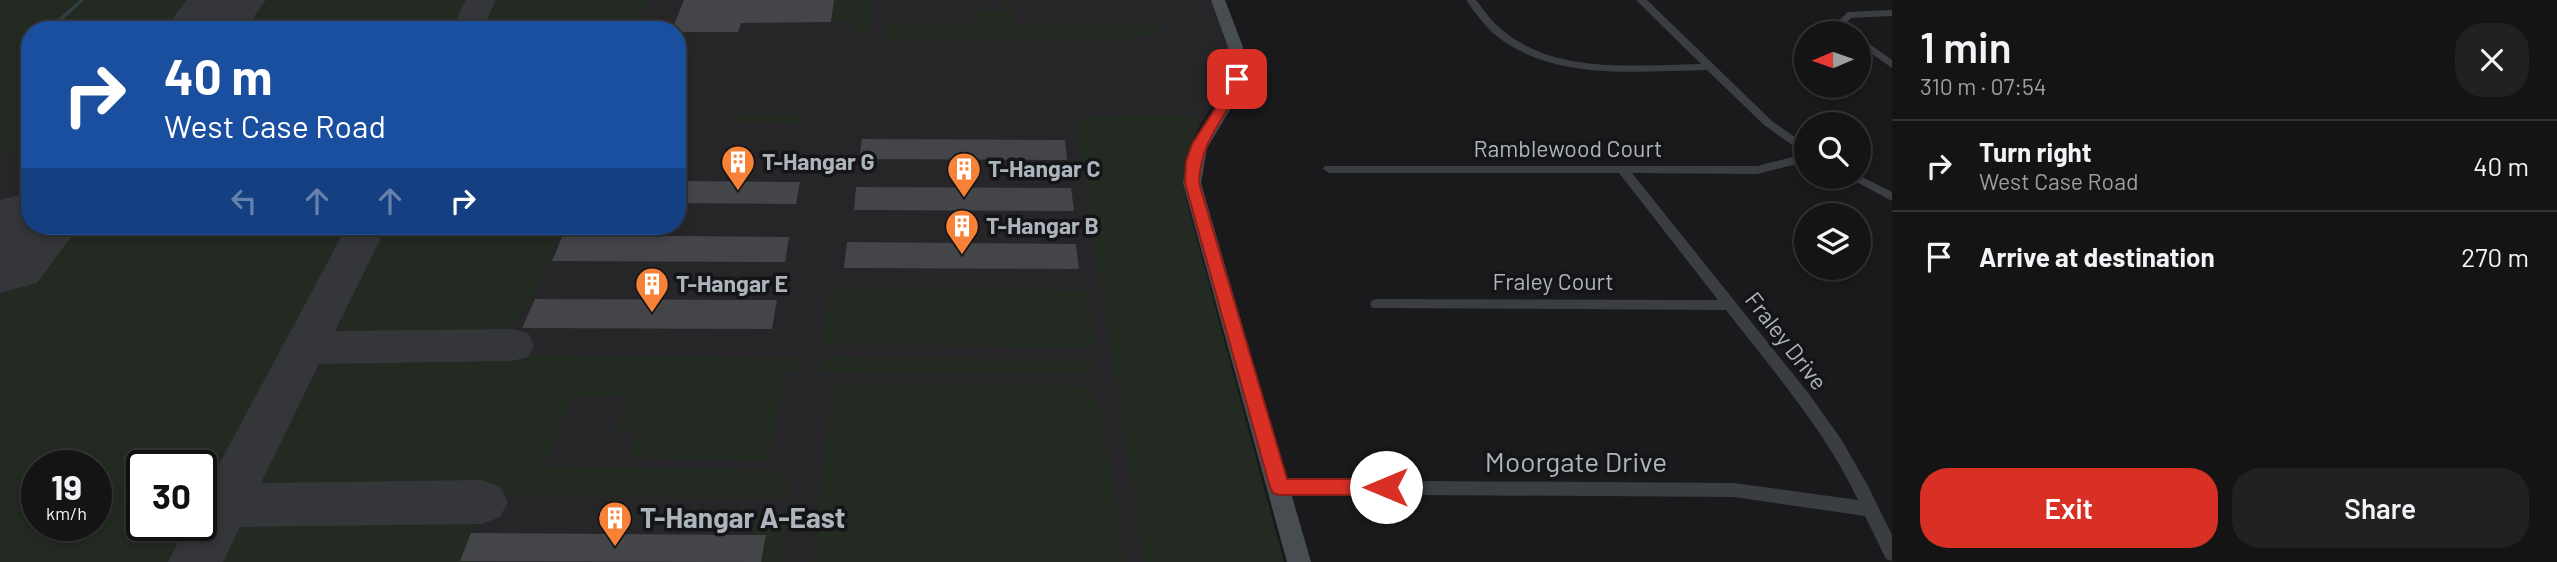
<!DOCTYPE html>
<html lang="en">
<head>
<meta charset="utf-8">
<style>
	:root { --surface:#141415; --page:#212122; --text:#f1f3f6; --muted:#9d9ea0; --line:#333334; --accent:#d93025 }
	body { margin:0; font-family:Barlow,sans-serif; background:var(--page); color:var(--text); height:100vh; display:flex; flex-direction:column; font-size:26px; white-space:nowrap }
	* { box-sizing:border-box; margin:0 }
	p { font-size:23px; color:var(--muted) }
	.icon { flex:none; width:38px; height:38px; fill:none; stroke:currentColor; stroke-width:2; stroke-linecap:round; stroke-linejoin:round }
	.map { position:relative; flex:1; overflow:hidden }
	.details { display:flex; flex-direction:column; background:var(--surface); width:665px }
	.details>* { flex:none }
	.top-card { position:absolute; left:21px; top:21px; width:665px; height:214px; border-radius:28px; box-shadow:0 4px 10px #0003,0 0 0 2px var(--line); background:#1a4fa0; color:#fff; overflow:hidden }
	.needle { width:46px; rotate:268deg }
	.buttons { position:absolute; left:1794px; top:21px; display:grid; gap:14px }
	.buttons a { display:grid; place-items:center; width:77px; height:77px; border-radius:50%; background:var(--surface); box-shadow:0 4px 10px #0003,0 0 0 2px var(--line); font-size:35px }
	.speed { position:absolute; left:21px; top:450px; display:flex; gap:14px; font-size:35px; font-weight:700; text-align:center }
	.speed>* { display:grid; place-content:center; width:91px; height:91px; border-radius:50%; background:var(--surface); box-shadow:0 4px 10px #0003,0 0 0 2px var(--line); line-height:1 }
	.speed small { font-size:18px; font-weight:400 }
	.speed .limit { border:4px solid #111; border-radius:10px; background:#fff; color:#111 }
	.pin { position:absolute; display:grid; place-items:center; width:60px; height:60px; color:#fff; margin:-30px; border-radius:14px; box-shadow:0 4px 10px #0006 }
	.me { position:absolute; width:77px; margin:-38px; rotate:270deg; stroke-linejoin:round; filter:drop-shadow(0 0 5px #0008) }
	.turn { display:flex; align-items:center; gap:24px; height:147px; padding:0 28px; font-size:32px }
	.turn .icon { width:91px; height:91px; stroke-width:2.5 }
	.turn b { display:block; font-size:49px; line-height:60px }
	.lanes { display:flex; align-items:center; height:66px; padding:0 28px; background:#0003; justify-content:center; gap:35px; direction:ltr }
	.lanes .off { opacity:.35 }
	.round { display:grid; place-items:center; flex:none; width:74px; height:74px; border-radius:28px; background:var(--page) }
	.head { display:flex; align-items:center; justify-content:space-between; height:119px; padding:0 28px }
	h1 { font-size:42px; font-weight:600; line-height:52px }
	.button { display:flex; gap:14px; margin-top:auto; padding:14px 28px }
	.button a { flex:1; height:80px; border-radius:28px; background:var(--accent); color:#fff; font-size:28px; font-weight:600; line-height:80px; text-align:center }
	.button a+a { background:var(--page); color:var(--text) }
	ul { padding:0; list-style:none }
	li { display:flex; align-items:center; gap:21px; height:91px; padding:0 28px; border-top:2px solid var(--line) }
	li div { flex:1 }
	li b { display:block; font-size:26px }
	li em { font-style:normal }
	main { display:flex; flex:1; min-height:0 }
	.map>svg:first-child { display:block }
	.built { fill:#262629; fill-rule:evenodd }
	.green { fill:#222a21; fill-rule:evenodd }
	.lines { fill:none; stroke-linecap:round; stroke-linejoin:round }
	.stream { stroke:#2f3e41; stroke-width:3.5 }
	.taxiway { fill:#343639; fill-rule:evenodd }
	.runway { fill:#343639; fill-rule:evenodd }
	.building { fill:#444549 }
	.minor { fill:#3a3d41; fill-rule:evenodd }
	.secondary { fill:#484d51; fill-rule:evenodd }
	.route { fill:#d93025; stroke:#8d1f18; stroke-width:2 }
	.labels { text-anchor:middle; stroke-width:7; stroke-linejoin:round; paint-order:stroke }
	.street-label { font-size:23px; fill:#acb5bc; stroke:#151517 }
	.poi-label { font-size:23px; font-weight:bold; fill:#acb5bc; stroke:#151517; text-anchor:start }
	.near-street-label { font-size:28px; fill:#acb5bc; stroke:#151517 }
	.near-poi-label { font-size:28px; font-weight:bold; fill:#acb5bc; stroke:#151517; text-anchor:start }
</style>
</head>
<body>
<main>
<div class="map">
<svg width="1892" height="562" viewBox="0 0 1892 562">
	<rect width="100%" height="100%" fill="#1a1a1c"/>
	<path class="built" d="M 0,0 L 1212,0 L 1230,48 L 1230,79 L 1200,124 L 1189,146 L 1183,175 L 1185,195 L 1282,562 L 0,562 ZM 30,30 L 677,30 L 677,226 L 30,226 ZM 37,466 L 96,466 L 96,525 L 37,525 ZM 142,466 L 201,466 L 201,525 L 142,525 Z"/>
	<g class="green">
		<path d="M 0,0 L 201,0 L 174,30 L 30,30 L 30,142 L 0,153 Z"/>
		<path d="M 252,0 L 468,0 L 452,30 L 227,30 Z"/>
		<path d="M 494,0 L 612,0 L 619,30 L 479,30 Z"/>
		<path d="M 618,0 L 649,0 L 636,30 L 624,30 Z"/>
		<path d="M 834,0 L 872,0 L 869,33 L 854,34 L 853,22 L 831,22 Z"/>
		<path d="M 1003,0 L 1010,0 L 1014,24 L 1166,24 L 1151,34 L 1124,41 L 897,41 L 885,36 L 885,23 L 978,23 L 977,11 L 1004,11 Z"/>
		<path d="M 741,114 L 805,115 L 810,119 L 804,123 L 728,122 L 724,119 Z"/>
		<path d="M 1186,115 L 1193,116 L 1200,124 C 1189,153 1182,164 1185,195 L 1284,562 L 1144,562 L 1075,123 L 1084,116 Z"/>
		<path d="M 62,226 L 348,226 L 201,504 L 201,466 L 142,466 L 142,525 L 190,525 L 171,562 L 0,562 L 0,298 ZM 37,466 L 96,466 L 96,525 L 37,525 Z"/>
		<path d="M 383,226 L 564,226 L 528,308 L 525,308 C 518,320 510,328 497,333 C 478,340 381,338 357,335 L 347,331 L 341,323 L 341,312 Z"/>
		<path d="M 843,288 L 1084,290 L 1090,294 L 1095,345 L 1093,348 L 826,344 L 821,340 L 829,295 Z"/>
		<path d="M 508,355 L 801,358 L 798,371 L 785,372 L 769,461 L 630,458 L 636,432 L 616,430 L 626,396 L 573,397 L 548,459 L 535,459 L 531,466 L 773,470 L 789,477 L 788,498 L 290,497 L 280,495 L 271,489 L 266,480 L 267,461 L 308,381 L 329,365 L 368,355 Z"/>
		<path d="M 824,357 L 1091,359 L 1096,362 L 1084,373 L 1074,374 L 837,373 L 820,372 L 819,367 Z"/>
		<path d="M 842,383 L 1077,385 L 1090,390 L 1102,412 L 1125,562 L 812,562 L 832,387 Z"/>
		<path d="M 472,509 L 480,511 L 481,514 L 461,560 L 474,562 L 220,562 C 232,536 243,519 272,511 Z"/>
		<path d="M 770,513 L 786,522 L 788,528 L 783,562 L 761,562 L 765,535 L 752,535 L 756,515 Z"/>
	</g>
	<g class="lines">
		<path class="stream" d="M 53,30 L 52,27 L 82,0"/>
		<g class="taxiway">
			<path d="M 466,0 L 496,0 L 482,30 L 451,30 Z"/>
			<path d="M 347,226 L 387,226 L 335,331 L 512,329 L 528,333 L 534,345 L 528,357 L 512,361 L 319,364 L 261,483 L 482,480 L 500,487 L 508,502 L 500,517 L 482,524 L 240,527 L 223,562 L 168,562 L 187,525 L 201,525 L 201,498 Z"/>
		</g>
		<g class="runway">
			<path d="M 187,0 L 266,0 L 244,30 L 163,30 Z"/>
			<path d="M 30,192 L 30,226 L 79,226 L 37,283 L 0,293 L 0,200 Z"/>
		</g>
	</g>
	<g class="building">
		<path d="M 684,0 L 834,0 L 831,22 L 741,23 L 738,32 L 677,32 L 672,30 Z"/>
		<path d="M 862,139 L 1065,140 L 1067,160 L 859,159 Z"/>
		<path d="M 677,181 L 800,182 L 796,204 L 677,203 Z"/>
		<path d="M 856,187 L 1071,188 L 1074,211 L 854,210 Z"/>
		<path d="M 563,235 L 789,237 L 785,262 L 552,261 Z"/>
		<path d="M 847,242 L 1076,244 L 1079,269 L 844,268 Z"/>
		<path d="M 535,299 L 777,300 L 772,329 L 522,328 Z"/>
		<path d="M 471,533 L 752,535 L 766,535 L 761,562 L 460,561 Z"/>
	</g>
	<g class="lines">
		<g class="minor">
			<path d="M 1466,0 L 1476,0 C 1484,10 1491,21 1501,29 C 1555,75 1635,65 1701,64 L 1636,0 L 1647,0 L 1772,121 L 1806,145 L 1806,162 L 1757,174 L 1632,173 L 1809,394 L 1841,439 L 1868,486 L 1892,535 L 1892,561 L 1886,559 L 1865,516 L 1734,497 L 1279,494 L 1273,492 L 1270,487 L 1273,482 L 1279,480 L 1734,483 L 1858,500 C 1825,430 1773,371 1726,310 L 1372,308 L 1370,304 L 1372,300 L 1377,299 L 1718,300 L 1619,173 L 1329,173 L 1323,169 L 1325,166 L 1757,166 L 1805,154 L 1764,125 L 1707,70 C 1638,71 1550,82 1493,33 C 1483,24 1474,11 1466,0 Z"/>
			<path d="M 1892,10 L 1892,16 L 1851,18 L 1848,21 L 1856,33 L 1846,33 L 1838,21 L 1848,12 Z"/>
			<path d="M 1858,36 L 1892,60 L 1892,68 L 1858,44 Z"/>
			<path d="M 1858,175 L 1892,192 L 1892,201 L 1847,177 L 1858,177 Z"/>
		</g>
		<path class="secondary" d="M 1211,0 L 1225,0 L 1243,47 L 1244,78 L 1240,93 L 1207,148 L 1201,183 L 1311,562 L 1287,562 L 1183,183 L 1190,148 L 1224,93 L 1229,78 L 1228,47 Z"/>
	</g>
	<path class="route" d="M 1237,75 L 1243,79 C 1227,119 1201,136 1199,183 L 1287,479 L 1386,479 L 1392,482 L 1395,487 L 1392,493 L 1386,495 L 1279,495 L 1273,493 L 1270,487 L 1185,183 L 1186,162 L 1192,144 L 1224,95 L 1230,79 Z"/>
	<defs>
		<g id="building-pin" transform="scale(1.75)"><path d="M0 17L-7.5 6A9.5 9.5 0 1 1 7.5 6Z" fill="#f78137" stroke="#151517"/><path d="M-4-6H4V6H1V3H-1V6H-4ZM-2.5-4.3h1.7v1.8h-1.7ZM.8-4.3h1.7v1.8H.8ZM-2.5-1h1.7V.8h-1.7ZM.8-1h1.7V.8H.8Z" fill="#fff"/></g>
	</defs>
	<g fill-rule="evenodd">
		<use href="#building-pin" x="738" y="162"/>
		<use href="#building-pin" x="964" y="169"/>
		<use href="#building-pin" x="962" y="226"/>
		<use href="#building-pin" x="652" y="284"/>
		<use href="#building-pin" x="615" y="518"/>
	</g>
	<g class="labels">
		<g class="street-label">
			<text x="1568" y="157">Ramblewood Court</text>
			<text x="1553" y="290">Fraley Court</text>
			<text transform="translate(1786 341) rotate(52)" y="8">Fraley Drive</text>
		</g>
		<g class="poi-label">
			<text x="762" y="170">T-Hangar G</text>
			<text x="988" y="177">T-Hangar C</text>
			<text x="986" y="234">T-Hangar B</text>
			<text x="676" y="292">T-Hangar E</text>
		</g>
		<g class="near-street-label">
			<text x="1576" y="472">Moorgate Drive</text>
		</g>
		<g class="near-poi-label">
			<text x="640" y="528">T-Hangar A-East</text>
		</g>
	</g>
</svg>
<div class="buttons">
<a><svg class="needle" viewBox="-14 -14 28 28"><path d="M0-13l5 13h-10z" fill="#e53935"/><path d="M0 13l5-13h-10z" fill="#9d9ea0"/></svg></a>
<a><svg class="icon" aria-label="search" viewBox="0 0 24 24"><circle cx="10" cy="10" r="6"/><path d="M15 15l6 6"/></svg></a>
<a><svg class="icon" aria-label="layers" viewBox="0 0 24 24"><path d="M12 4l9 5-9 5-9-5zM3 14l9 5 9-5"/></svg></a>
</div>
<div class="speed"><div>19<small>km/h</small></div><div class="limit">30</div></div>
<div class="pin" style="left:1237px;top:79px;background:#d93025"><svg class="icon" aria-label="arrive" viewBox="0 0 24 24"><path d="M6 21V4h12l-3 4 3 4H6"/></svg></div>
<svg class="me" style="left:1386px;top:487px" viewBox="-20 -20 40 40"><circle r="19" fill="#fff"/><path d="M0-13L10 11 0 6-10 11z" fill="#d93025"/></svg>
<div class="top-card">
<div class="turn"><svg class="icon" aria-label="right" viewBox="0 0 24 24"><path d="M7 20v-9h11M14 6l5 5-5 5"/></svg><div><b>40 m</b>West Case Road</div></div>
<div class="lanes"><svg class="icon off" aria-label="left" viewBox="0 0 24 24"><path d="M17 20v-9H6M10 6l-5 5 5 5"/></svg><svg class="icon off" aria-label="ahead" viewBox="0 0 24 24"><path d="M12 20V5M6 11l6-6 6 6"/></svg><svg class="icon off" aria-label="ahead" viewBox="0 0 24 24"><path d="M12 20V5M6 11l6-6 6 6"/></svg><svg class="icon" aria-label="right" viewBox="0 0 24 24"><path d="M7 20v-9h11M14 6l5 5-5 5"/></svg></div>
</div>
</div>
<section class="details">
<div class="head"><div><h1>1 min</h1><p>310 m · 07:54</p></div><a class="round"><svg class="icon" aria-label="close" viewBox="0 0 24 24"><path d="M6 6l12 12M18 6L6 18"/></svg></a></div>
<ul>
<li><svg class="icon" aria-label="right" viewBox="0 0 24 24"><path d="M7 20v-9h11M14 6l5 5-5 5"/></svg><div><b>Turn right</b><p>West Case Road</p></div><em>40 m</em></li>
<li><svg class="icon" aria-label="arrive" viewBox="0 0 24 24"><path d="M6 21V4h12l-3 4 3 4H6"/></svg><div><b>Arrive at destination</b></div><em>270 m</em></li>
</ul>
<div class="button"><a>Exit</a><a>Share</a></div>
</section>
</main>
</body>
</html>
